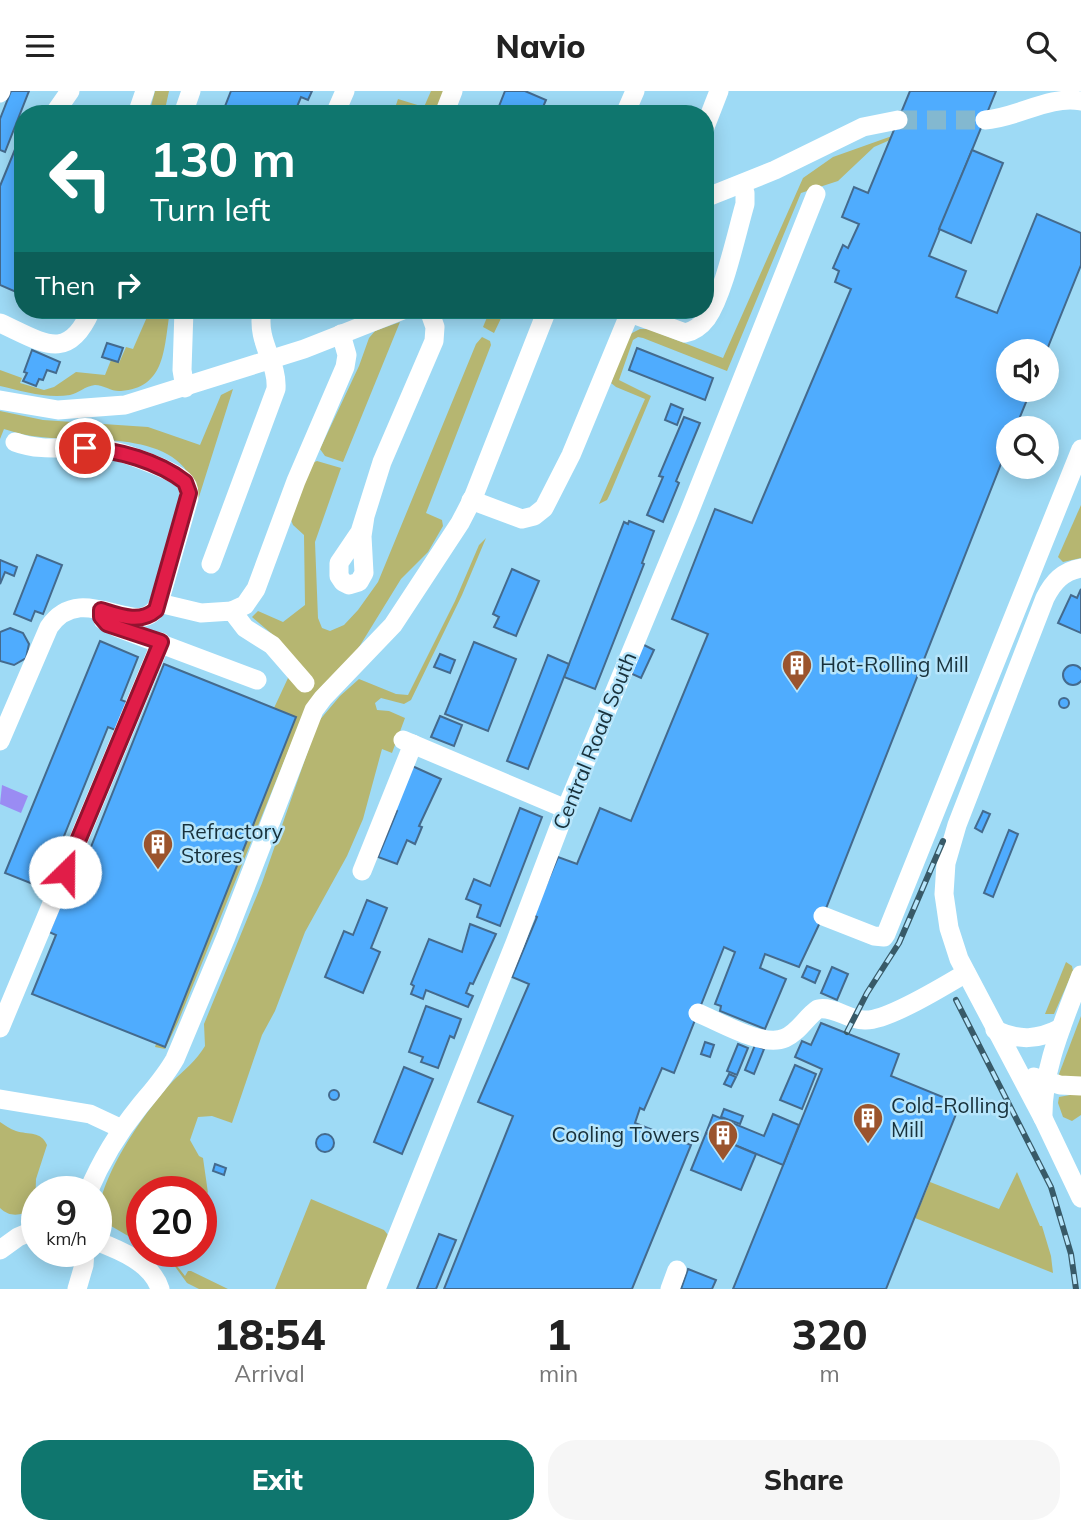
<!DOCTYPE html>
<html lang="en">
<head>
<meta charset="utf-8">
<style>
	:root { --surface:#fff; --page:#f6f6f6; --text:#222; --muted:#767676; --accent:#0f766e }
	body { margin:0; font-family:Mulish,sans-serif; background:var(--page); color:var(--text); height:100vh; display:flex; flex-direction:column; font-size:26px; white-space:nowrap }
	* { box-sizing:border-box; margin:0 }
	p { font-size:23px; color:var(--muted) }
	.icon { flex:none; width:38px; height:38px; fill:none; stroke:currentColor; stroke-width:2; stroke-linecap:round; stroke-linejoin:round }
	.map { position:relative; height:1198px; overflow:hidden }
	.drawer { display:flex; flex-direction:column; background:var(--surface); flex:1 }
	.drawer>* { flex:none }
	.guide { position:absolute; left:14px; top:14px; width:700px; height:214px; border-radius:28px; box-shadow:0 4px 18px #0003; background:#0f766e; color:#fff; overflow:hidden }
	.fabs { position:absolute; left:996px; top:248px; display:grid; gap:14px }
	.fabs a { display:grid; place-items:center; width:63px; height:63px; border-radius:50%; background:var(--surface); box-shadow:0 4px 18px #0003; font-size:35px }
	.speed { position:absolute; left:21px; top:1085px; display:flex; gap:14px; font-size:35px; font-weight:700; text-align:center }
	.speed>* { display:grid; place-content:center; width:91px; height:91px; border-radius:50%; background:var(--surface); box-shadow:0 4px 18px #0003; line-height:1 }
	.speed small { font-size:18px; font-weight:400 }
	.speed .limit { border:10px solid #d22; background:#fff; color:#111 }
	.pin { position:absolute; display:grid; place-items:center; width:60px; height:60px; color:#fff; margin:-30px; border:4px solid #fff; border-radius:50%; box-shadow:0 2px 7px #0007 }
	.me { position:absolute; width:77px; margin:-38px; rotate:23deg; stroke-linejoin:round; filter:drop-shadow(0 0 5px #0008) }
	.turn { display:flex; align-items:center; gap:24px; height:147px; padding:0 21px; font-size:32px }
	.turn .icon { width:91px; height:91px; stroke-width:2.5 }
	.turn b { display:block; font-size:49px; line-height:60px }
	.then { display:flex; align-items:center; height:66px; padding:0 21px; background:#0003; gap:14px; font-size:26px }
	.eta { display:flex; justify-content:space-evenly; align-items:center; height:119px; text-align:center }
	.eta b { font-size:42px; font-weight:800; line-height:49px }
	.button { display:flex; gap:14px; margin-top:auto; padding:14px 21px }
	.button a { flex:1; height:80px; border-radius:28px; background:var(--accent); color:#fff; font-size:28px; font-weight:800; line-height:80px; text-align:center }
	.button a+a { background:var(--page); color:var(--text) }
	header { display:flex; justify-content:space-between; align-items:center; height:91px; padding:0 21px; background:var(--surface); font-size:32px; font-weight:800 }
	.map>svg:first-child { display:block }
	.green { fill:#b6b671 }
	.water { fill:#9a8cf3 }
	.building { fill:#4facfe; stroke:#446a8d; stroke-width:2 }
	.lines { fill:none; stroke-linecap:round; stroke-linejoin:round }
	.minor-tunnel { stroke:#83b8d0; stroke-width:19; stroke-dasharray:19 10; stroke-linecap:butt }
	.minor { stroke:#fff; stroke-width:19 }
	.rail-casing { stroke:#385a68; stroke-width:6 }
	.rail { stroke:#b6e5fb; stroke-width:3.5; stroke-dasharray:10; stroke-linecap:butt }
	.route-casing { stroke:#92132f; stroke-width:18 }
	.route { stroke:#e11d48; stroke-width:12 }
	.labels { text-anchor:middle; stroke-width:5; stroke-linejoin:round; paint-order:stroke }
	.poi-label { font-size:21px; fill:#18313b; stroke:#b6e5fb; text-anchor:start }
	.street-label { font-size:21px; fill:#18313b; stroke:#b6e5fb }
</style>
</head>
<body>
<header><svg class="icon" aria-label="menu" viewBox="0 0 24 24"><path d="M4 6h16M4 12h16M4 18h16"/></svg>Navio<svg class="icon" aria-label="search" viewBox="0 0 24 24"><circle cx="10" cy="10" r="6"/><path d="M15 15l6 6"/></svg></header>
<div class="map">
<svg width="1081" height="1198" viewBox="0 0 1081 1198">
	<rect width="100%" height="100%" fill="#9edaf5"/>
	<g class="green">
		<path d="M 155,0 L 169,0 L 164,23 L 149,23 Z"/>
		<path d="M 431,0 L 447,0 L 437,23 L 419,23 L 396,14 L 398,8 L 424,16 Z"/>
		<path d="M 892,45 L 890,49 L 874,56 L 838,90 L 801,102 L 727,280 L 643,247 L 638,246 L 633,249 L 619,289 L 651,305 L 610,403 L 607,409 L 599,413 L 645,308 L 616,296 L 611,292 L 628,244 L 640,238 L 648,238 L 723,267 L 803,87 L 833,66 Z"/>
		<path d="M 147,219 L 168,219 L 169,226 C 164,260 164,297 121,300 C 112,301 104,294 95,294 C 85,295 79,302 70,304 C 47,308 22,300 0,295 L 0,279 L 22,287 L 20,292 L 44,299 L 54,296 L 76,281 L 105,284 L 111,269 L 119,272 L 126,256 L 133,258 L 147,226 Z"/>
		<path d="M 490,219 L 505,219 L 494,242 L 483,236 Z"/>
		<path d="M 400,231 L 343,371 L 325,365 L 320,358 L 359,275 L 369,247 L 375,240 Z"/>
		<path d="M 482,246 L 490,250 L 491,254 L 426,422 L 442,429 L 443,435 L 428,461 L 401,488 L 356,561 L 322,595 L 298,636 L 178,931 L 165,958 L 155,956 L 274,617 L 288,587 L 272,543 L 252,526 L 258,520 L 283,531 L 305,514 L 304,444 L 293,434 L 291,429 L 312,372 L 317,370 L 341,377 L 315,451 L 318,527 L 322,537 L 330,540 L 344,534 L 358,519 L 378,491 L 476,253 Z"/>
		<path d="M 233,298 L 198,409 C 188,336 93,352 41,346 C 29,345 16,342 4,338 L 0,348 L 0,320 L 43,329 L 148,336 L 200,354 L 221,304 Z"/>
		<path d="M 1081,414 L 1081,467 L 1063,471 L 1058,466 Z"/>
		<path d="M 486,447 L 462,504 L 411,609 L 404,613 L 381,607 L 375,612 L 377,619 L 389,620 L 405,627 L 392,662 L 382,658 L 363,728 L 347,765 L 305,841 L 275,920 L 262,944 L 232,1032 L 212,1025 L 198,1026 L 190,1049 L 199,1065 L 203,1067 L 208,1102 L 201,1099 L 142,1101 L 142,1153 L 99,1128 C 96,1090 146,1019 172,991 C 183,980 197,969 205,955 L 204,933 L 262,792 L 318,631 L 340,605 L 359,588 L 396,603 L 408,604 L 455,510 L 479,454 Z"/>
		<path d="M 1066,871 L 1072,875 L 1073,880 L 1054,923 L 1045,923 Z"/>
		<path d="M 1081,925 L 1081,986 L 1060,986 L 1059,983 Z"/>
		<path d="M 1081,1002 L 1081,1024 L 1072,1030 L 1063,1026 L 1058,1012 L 1059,1006 Z"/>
		<path d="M 0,1031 C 5,1034 10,1038 16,1040 C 29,1044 41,1040 47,1054 L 36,1088 L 35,1119 C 21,1123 12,1128 0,1117 Z"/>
		<path d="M 1017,1081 L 1040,1135 L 1042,1135 L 1051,1165 L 1053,1182 L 915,1127 L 930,1091 L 999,1118 Z"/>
		<path d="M 311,1108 L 384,1139 L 388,1144 L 369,1198 L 275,1198 Z"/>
		<path d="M 155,1160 L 171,1160 L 169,1165 L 185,1185 L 188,1180 L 191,1180 L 228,1198 L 199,1198 L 187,1192 L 171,1170 Z"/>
	</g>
	<path class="water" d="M 2,694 L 28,705 L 21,722 L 0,713 Z"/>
	<g class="building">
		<path d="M 11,0 L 29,0 L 5,61 L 0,59 L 0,28 Z"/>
		<path d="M 231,0 L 312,0 L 308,9 L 301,6 L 294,23 L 222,23 Z"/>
		<path d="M 505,0 L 525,0 L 546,9 L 540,23 L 496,23 Z"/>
		<path d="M 910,0 L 996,0 L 929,165 L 966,180 L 956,206 L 997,222 L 1037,123 L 1081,142 L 1081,174 L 1046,261 L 1008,261 L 1008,299 L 1031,299 L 1015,338 L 1008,338 L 1008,355 L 823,825 L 799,876 L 765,863 L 760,877 L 786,888 L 765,938 L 720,920 L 721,915 L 715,913 L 735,861 L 724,856 L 674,982 L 662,977 L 644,1019 L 640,1017 L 635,1032 L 691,1054 L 632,1198 L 444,1198 L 513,1025 L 478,1011 L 529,893 L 512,886 L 537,826 L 533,824 L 558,766 L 577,773 L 600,717 L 631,730 L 708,543 L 672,528 L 715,418 L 752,432 L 851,198 L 835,191 L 839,180 L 833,177 L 843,154 L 848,157 L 859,133 L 842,126 L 854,96 L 868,102 Z"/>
		<path d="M 23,39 L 23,204 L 0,194 L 0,95 Z"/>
		<path d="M 972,59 L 1003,72 L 971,152 L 939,138 Z"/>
		<path d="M 107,252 L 123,257 L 118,271 L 102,266 Z"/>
		<path d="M 637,257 L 713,287 L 705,309 L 629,279 Z"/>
		<path d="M 32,259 L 60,271 L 56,282 L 47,279 L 43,289 L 39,288 L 36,295 L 23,290 L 27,282 L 24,281 Z"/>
		<path d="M 671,313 L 683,318 L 677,334 L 665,329 Z"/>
		<path d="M 684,326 L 700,332 L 676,390 L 679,392 L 663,431 L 647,424 L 663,386 L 659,385 Z"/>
		<path d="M 629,430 L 654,440 L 642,472 L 644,473 L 595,598 L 564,586 L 624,431 L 628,433 Z"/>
		<path d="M 37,464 L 62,474 L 43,523 L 35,520 L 31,530 L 14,523 Z"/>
		<path d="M 0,469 L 17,476 L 14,485 L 5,481 L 0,493 Z"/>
		<path d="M 512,478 L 539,490 L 516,545 L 494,536 L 499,526 L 493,523 Z"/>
		<path d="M 1081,498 L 1081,542 L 1058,532 L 1071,504 L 1077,507 Z"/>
		<path d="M 10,537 L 23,542 L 29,553 L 26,567 L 14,574 L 0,570 L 0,541 Z"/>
		<path d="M 100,550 L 138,566 L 121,609 L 129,612 L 118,640 L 108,636 L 43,797 L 5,782 Z"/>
		<path d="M 474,551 L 516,568 L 488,640 L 445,623 Z"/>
		<path d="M 642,553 L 654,559 L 641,587 L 630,582 Z"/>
		<path d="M 440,563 L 455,569 L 450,582 L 434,576 Z"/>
		<path d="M 548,564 L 569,573 L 528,678 L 507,670 Z"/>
		<path d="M 164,573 L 296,626 L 165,956 L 32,903 L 56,844 L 49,841 L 60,814 L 67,816 Z"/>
		<circle cx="1073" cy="584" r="10"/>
		<circle cx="1064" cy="612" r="5"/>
		<path d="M 440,625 L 462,634 L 454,655 L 431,646 Z"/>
		<path d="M 410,674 L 441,688 L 419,735 L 422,736 L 415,753 L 407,749 L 397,773 L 378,766 L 397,720 L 392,717 Z"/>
		<path d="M 520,717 L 542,726 L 500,835 L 477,826 L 481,814 L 466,808 L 474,788 L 490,795 Z"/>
		<path d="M 983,720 L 990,723 L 982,741 L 975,737 Z"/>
		<path d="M 1009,739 L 1018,743 L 993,806 L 984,802 Z"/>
		<path d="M 367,809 L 387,817 L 371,857 L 380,861 L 363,902 L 325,886 L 344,840 L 353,844 Z"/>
		<path d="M 470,833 L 496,843 L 473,893 L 470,892 L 466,902 L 473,905 L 468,916 L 426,899 L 423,908 L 411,903 L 414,895 L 411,893 L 429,848 L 462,861 Z"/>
		<path d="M 807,875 L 820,880 L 815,892 L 802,886 Z"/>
		<path d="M 832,876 L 848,883 L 837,909 L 821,902 Z"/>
		<path d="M 426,915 L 461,928 L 454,947 L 450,945 L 438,977 L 421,971 L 423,966 L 409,961 Z"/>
		<path d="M 821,932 L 899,963 L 891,985 L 960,1013 L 886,1198 L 733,1198 L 822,978 L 795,966 L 802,950 L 811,954 Z"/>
		<path d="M 705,951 L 714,954 L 710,966 L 701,963 Z"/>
		<path d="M 738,953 L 748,957 L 737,984 L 727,980 Z"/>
		<path d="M 755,954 L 764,958 L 754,983 L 745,979 Z"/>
		<path d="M 795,974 L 816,983 L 802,1018 L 780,1009 Z"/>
		<path d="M 404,976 L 433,988 L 402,1063 L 374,1051 Z"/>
		<path d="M 729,983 L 736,986 L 731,996 L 724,993 Z"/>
		<circle cx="334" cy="1004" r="5"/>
		<path d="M 724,1018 L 743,1025 L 740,1033 L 721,1026 Z"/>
		<path d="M 773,1023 L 799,1034 L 783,1074 L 706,1042 L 713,1024 L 764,1045 Z"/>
		<path d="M 706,1042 L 756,1063 L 741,1099 L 691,1079 Z"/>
		<circle cx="325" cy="1052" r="9"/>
		<path d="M 215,1073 L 226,1077 L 224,1084 L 213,1080 Z"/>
		<path d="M 439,1143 L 456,1149 L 436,1198 L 417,1198 Z"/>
		<path d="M 688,1178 L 716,1189 L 712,1198 L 681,1198 Z"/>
	</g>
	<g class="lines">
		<path class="minor-tunnel" d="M 898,29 L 985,29"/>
		<g class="minor">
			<path d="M 0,2 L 1,0"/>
			<path d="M 54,23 L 70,0"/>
			<path d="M 137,23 L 145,0"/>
			<path d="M 183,23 L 191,0"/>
			<path d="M 335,23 L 345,0"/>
			<path d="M 444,23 L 453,0"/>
			<path d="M 625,23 L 635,0"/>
			<path d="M 985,29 C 1017,27 1049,4 1081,10"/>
			<path d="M 705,36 L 719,0"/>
			<path d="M 705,107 L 775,79 L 863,36 L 898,29"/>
			<path d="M 184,219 L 182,279 L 185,297"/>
			<path d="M 630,222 L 685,242 C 695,240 701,235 707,227 C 724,202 736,144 745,113 L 745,102 L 742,93"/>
			<path d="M 0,232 C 42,251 68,273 91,219"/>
			<path d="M 0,309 L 58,319 L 125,314 L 304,258 L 403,219"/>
			<path d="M 15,351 C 44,362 75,354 106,358 C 122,361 175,379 185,391 C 189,396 189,401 189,407 L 159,512"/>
			<path d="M 471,409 L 522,428 L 534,425 L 544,417 L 571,364 L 631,219"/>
			<path d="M 365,425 L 362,445 L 364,482 L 359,491 L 349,494 L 343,491 L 339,485 L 339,472 L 360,441 L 382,371 L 434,250 L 435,236 L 429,219"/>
			<path d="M 211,473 L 276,298 C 278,270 256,252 262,219"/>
			<path d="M 232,520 L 245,514 L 256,498 L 296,390 L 345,276 L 347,264 L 341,243"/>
			<path d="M 103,529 L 116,536 L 257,589"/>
			<path d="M 403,649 L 566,718"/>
			<path d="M 0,650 L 49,536 C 83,486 141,554 159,512 L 201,522 L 232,520 L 245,537 L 272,554 L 305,592"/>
			<path d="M 362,780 L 413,653"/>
			<path d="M 823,825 L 874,845 L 884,846 L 886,843 L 1081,358"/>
			<path d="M 1081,884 C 1064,930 1042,977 1043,1027 L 1081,1107"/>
			<path d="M 698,922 C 720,931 763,957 785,947 C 799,941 806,926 818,918 C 835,915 849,930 866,929 C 889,929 944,895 966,882"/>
			<path d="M 0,937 L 161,551"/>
			<path d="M 995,939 C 1019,950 1038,949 1061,937"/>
			<path d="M 1034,986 L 1060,994 L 1081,995"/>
			<path d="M 0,1008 L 90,1023 L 122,1038"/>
			<path d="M 1043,1027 L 959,868 L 949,837 L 944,803 L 946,772 L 957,734 L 1045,507 C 1053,491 1063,480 1081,477"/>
			<path d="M 88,1101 C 101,1070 118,1042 139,1016 C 152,1000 165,986 175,968 L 226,846 L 314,619 L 323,607 L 393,534 L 460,432 L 473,407 L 547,219"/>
			<path d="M 96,1150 C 120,1159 152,1172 160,1198"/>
			<path d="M 0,1159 L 18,1146 L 37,1138"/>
			<path d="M 77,1198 L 84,1174 L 85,1160"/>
			<path d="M 376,1198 L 515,852 L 566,718 L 688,424 L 816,103"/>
			<path d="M 670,1198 L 677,1179"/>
		</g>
		<g class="rail-casing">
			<g id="rail">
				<path d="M 956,909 L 1051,1096 L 1071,1163 L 1076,1198"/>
				<path d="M 847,941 L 867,902 L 899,852 L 943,750"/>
			</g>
		</g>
		<use href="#rail" class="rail"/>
	</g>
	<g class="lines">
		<g class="route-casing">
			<path id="route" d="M 65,781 L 161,551 L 107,533 L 101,526 L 101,519 C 120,525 140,533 156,519 L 189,402 L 185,391 C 158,370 118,359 85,357"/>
		</g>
		<use href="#route" class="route"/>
	</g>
	<defs>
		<g id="building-pin" transform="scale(1.575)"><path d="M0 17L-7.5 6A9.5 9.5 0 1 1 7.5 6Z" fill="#9b542d" stroke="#b6e5fb"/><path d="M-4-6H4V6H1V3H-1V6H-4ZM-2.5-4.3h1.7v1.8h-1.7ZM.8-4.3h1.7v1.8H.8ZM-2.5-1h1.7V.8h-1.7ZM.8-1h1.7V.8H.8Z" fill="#fff"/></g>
	</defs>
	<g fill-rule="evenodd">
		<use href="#building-pin" x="797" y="574"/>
		<use href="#building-pin" x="158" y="753"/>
		<use href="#building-pin" x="868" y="1027"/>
		<use href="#building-pin" x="723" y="1044"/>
	</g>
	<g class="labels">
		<g class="poi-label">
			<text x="820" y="581">Hot-Rolling Mill</text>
			<text x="181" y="748">Refractory<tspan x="181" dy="24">Stores</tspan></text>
			<text x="891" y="1022">Cold-Rolling<tspan x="891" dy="24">Mill</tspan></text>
			<text x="700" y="1051" text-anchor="end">Cooling Towers</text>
		</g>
		<g class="street-label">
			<text transform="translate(595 650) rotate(-68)" y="7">Central Road South</text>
		</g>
	</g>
</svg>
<div class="fabs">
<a><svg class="icon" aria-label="sound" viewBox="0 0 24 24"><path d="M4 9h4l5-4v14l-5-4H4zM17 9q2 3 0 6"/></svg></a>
<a><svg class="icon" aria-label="search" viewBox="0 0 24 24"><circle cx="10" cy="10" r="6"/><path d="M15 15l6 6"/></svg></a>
</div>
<div class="speed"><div>9<small>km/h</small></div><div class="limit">20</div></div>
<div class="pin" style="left:85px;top:357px;background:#d93025"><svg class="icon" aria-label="arrive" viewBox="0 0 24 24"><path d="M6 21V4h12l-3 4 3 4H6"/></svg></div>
<svg class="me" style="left:65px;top:781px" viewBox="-20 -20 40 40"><circle r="19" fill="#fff"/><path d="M0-13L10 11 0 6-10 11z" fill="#e11d48"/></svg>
<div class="guide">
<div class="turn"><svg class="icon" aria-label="left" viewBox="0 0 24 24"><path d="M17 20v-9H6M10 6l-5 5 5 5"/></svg><div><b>130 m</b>Turn left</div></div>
<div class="then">Then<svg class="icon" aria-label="right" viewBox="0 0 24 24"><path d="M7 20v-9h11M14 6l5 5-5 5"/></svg></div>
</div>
</div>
<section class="drawer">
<div class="eta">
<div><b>18:54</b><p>Arrival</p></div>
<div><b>1</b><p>min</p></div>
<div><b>320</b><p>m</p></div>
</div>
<div class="button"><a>Exit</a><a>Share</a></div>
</section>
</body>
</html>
